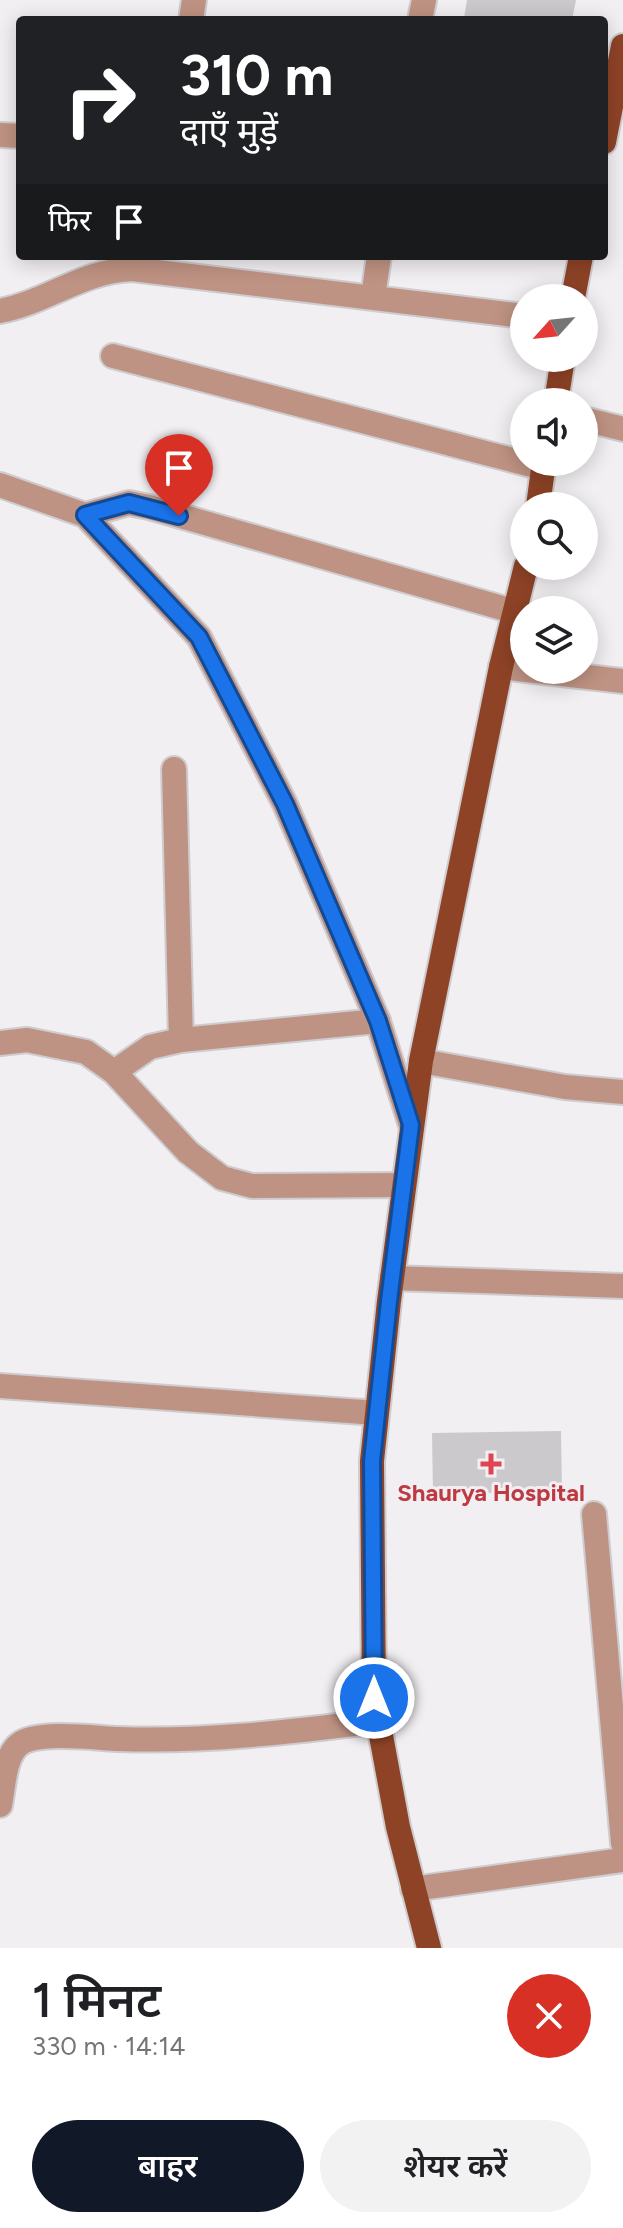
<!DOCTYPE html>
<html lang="hi">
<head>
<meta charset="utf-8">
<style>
	:root { --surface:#fff; --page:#f2f2f2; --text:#202124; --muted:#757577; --accent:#111827 }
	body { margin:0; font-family:Figtree,"Noto Sans Devanagari",sans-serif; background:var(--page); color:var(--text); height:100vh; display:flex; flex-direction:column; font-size:30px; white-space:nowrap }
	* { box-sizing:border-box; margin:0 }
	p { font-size:26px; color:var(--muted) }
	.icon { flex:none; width:44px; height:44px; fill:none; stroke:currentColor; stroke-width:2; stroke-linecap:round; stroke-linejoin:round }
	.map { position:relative; height:1948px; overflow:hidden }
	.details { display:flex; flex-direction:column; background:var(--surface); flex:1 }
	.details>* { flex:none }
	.top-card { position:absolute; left:16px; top:16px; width:592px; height:244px; border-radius:8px; box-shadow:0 4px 20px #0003; background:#202124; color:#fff; overflow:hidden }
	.needle { width:52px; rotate:243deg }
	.tools { position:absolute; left:510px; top:284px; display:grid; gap:16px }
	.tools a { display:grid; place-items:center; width:88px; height:88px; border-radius:50%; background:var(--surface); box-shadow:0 4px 20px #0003; font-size:40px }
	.pin { position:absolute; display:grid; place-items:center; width:68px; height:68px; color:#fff; margin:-82px -34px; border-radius:50% 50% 50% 0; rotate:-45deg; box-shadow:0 0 8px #0007 }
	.pin .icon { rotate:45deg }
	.me { position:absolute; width:88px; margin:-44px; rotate:0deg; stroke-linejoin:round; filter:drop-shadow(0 0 6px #0008) }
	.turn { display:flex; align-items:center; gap:28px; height:168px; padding:0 32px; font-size:36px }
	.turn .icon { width:104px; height:104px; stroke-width:2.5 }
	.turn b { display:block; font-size:56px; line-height:68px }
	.then { display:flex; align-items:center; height:76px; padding:0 32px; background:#0003; gap:16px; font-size:30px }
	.round { display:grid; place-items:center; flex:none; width:84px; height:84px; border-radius:42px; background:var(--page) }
	.headline { display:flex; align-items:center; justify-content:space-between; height:136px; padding:0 32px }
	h1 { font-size:48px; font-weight:600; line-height:60px }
	.action { display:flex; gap:16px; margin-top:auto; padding:16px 32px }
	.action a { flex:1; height:92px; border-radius:48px; background:var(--accent); color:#fff; font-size:32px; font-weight:600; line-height:92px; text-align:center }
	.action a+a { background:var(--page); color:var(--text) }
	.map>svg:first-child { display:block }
	.building { fill:#ccc9cd }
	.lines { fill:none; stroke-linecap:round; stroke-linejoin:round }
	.minor-casing { stroke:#cfccd0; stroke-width:28 }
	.major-casing { stroke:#cfccd0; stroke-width:28 }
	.minor { stroke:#bf9383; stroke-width:24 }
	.major { stroke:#8e4326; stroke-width:24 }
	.route-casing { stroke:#114b97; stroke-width:20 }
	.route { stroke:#1a73e8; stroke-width:14 }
	.health-dot { fill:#e0444e; stroke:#f2eff3; stroke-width:3 }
	.labels { text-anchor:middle; stroke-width:6; stroke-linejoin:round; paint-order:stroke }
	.health-label { font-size:24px; font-weight:bold; fill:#be3a42; stroke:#f2eff3 }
</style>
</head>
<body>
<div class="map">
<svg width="623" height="1948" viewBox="0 0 623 1948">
	<rect width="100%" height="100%" fill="#f2eff3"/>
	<g class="building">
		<path d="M 467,0 L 576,0 L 572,20 L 476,20 L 464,18 Z"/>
		<path d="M 561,1431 L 562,1492 L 433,1494 L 432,1433 Z"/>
	</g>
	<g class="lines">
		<g class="minor-casing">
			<g id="minor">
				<path d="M 191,20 L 194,0"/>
				<path d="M 420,20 L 424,0"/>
				<path d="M 0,135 L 20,136"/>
				<path d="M 373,297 L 379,256"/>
				<path d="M 0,311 C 47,302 82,271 132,269 L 524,316"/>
				<path d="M 113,356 L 543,468"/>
				<path d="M 584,419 L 623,429"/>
				<path d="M 0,485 L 85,515 L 199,637 L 285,804 L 378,1021 L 411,1125"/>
				<path d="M 85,515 L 129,503 L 149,507 L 516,612"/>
				<path d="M 501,667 L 623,681"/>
				<path d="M 174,769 L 181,1040"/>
				<path d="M 0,1043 L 27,1040 L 86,1052 L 114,1072 L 188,1152 L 222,1178 L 252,1186 L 404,1185"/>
				<path d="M 421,1061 L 565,1087 L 623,1092"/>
				<path d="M 114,1072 L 150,1047 L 181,1040 L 378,1021"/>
				<path d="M 392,1278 L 623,1286"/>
				<path d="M 0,1386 L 377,1413"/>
				<path d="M 594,1514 L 623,1843"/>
				<path d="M 0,1805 C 4,1785 4,1754 21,1743 C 41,1731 95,1738 119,1739 C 206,1742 291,1732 377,1721"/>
				<path d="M 413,1889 L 623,1860"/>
			</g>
		</g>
		<g class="major-casing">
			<g id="major">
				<path d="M 604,142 L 623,46"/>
				<path d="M 573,298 L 581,256"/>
				<path d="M 556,402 L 563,358"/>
				<path d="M 538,506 L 544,462"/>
				<path d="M 429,1948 L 398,1827 L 374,1698 L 372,1461 L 389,1301 L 421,1061 L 501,667 L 526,566"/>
			</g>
		</g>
		<use href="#minor" class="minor"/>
		<use href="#major" class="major"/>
	</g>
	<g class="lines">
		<g class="route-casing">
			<path id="route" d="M 179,516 L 129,503 L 85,515 L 199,637 L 285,804 L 378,1021 L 411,1125 L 389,1301 L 372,1461 L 374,1698"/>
		</g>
		<use href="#route" class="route"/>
	</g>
	<path class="health-dot" d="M487 1452h8v8h8v8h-8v8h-8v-8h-8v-8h8z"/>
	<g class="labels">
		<g class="health-label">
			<text x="491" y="1501">Shaurya Hospital</text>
		</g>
	</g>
</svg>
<div class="tools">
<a><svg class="needle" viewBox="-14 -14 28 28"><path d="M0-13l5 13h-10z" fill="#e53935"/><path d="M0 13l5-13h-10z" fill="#757577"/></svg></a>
<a><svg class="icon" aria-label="sound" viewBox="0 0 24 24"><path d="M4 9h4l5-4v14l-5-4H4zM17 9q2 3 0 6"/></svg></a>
<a><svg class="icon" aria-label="search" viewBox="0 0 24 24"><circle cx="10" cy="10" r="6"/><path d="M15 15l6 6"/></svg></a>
<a><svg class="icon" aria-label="layers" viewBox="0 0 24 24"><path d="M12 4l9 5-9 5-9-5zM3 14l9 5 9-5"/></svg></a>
</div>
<div class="pin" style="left:179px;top:516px;background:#d93025"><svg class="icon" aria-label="arrive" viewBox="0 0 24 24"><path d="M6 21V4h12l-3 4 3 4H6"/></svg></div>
<svg class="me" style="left:374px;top:1698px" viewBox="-20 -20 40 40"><circle r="17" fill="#1a73e8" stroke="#fff" stroke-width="3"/><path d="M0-11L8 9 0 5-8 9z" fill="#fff"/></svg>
<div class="top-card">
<div class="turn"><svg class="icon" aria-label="right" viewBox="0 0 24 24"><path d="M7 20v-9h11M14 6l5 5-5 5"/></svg><div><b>310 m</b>दाएँ मुड़ें</div></div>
<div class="then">फिर<svg class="icon" aria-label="arrive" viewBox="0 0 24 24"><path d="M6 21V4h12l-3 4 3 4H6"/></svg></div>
</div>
</div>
<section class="details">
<div class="headline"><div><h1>1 मिनट</h1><p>330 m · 14:14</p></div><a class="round" style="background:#d93025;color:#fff"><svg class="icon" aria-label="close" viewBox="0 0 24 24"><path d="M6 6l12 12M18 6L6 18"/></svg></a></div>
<div class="action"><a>बाहर</a><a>शेयर करें</a></div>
</section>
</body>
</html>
